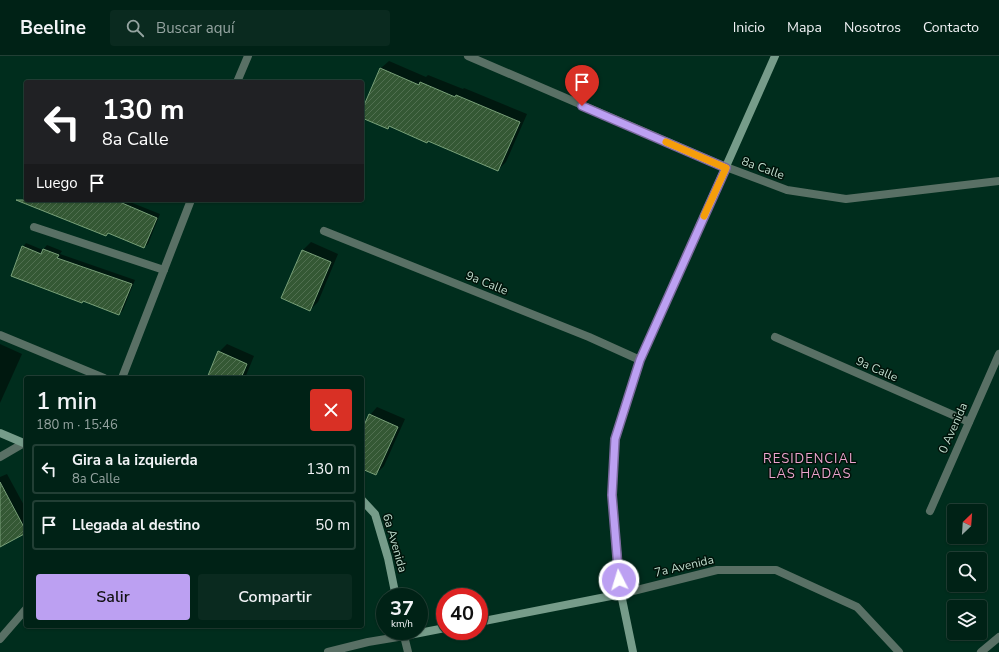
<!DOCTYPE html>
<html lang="es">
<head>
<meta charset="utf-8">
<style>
	:root { --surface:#002216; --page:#0a2a1f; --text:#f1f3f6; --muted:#95a4a1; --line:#223f35; --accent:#bca0f2 }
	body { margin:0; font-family:"Nunito Sans",sans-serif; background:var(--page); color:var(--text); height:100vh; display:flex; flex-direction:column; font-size:15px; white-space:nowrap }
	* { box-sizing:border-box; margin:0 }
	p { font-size:13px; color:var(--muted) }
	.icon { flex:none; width:22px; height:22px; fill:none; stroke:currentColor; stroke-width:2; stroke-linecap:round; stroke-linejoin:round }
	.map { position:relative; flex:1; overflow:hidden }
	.sheet { position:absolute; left:24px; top:320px; width:340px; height:252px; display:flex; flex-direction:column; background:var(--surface); border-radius:4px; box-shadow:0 1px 3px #0004,0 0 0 1px var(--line) }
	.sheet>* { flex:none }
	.banner { position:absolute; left:24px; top:24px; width:340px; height:122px; border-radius:4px; box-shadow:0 1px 3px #0004,0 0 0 1px var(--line); background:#202124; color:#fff; overflow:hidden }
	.needle { width:26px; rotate:25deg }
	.controls { position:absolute; left:947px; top:448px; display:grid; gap:8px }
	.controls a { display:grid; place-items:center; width:40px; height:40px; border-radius:4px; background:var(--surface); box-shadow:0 1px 3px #0004,0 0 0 1px var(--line); font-size:20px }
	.speed { position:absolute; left:376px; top:532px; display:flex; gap:8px; font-size:20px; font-weight:700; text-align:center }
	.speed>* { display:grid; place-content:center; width:52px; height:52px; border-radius:50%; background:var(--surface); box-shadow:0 1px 3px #0004,0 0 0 1px var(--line); line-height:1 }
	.speed small { font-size:10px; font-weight:400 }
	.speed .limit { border:6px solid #d22; background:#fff; color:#111 }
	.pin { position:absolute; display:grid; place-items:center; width:34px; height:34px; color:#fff; margin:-41px -17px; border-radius:50% 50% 50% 0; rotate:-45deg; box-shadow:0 0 4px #0007 }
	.pin .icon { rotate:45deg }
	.me { position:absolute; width:44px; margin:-22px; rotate:355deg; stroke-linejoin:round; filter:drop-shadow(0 0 3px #0008) }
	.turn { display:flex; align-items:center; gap:14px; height:84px; padding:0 12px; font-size:18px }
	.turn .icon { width:52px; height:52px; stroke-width:2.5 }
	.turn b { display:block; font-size:28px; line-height:34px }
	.then { display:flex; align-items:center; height:38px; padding:0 12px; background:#0003; gap:8px; font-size:15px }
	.round { display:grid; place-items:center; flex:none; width:42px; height:42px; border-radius:4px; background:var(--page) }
	.summary { display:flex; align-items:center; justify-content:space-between; height:68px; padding:0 12px }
	h1 { font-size:24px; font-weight:600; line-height:30px }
	.primary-button { display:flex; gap:8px; margin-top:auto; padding:8px 12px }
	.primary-button a { flex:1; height:46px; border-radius:4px; background:var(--accent); color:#111; font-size:16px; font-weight:600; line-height:46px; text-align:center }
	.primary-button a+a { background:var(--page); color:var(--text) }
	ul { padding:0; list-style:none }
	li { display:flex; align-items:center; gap:12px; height:50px; margin:0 8px 6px; padding:0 4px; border:2px solid var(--line); border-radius:4px }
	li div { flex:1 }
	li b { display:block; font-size:15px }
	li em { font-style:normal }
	header { display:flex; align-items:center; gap:24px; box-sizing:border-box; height:56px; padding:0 20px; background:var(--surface); border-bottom:1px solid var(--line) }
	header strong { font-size:19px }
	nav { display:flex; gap:22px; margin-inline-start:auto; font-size:14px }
	.search { width:280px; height:36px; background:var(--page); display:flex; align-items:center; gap:10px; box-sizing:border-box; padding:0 14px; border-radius:4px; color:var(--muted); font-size:15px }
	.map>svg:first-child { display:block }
	.shadow { fill:#0007 }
	.building { fill:url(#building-hatch); stroke:#78a078 }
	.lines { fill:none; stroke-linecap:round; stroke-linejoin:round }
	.lane { stroke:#597065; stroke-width:8 }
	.street { stroke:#597065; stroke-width:8 }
	.secondary { stroke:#769c8a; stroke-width:8 }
	.route-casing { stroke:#7a689d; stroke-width:10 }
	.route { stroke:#bca0f2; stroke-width:7 }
	.slow { stroke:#f59e0b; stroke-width:7 }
	.labels { text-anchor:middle; stroke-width:3; stroke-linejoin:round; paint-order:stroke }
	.street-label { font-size:12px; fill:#bfdccd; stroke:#00130a }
	.neighbourhood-label { font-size:13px; letter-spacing:1px; fill:#eca4ce; stroke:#00130a }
</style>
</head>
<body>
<header>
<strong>Beeline</strong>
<div class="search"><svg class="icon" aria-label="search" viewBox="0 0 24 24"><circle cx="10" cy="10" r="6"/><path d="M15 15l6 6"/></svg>Buscar aquí</div>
<nav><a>Inicio</a><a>Mapa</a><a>Nosotros</a><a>Contacto</a></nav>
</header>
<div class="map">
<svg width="999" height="596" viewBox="0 0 999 596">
	<defs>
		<pattern id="building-hatch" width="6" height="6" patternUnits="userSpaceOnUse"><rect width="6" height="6" fill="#345834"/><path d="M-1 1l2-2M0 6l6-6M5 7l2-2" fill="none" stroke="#506f50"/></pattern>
	</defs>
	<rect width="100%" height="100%" fill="#002d1d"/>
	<g class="shadow">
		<path d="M 389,5 L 426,21 L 428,19 L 463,33 L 464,32 L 527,58 L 506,106 L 498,114 L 429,84 L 427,86 L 390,70 L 388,72 L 362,61 L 362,57 L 381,12 Z"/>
		<path d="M 42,144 L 125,144 L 160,158 L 148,188 L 144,191 L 109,177 L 106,179 L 39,153 Z"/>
		<path d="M 311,186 L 338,198 L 318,246 L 310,254 L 282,242 L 303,194 Z"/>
		<path d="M 26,187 L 43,194 L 47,189 L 62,195 L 60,198 L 135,224 L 123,254 L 119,258 L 23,191 Z"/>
		<path d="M 0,288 L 22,298 L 0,347 Z"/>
		<path d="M 227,288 L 254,300 L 245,322 L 208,322 L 219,296 Z"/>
		<path d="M 377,351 L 405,363 L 384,410 L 376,418 L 362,412 L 362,370 L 364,371 L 370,359 Z"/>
		<path d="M 7,418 L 26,453 L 26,476 L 0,490 L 0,421 Z"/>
	</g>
	<g class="building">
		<path d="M 380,12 L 419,29 L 420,26 L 455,41 L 456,39 L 520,66 L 498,115 L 428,85 L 427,87 L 389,70 L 388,73 L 362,62 L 362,54 Z"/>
		<path d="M 16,144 L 115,144 L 157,162 L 144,192 L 108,177 L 106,180 Z"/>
		<path d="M 22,190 L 41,198 L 43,193 L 59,199 L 57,202 L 132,228 L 119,259 L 83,245 L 82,247 L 11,220 Z"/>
		<path d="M 302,194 L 331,206 L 310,255 L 281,242 Z"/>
		<path d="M 218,295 L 247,308 L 241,322 L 207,322 Z"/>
		<path d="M 369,358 L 398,371 L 376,419 L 362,413 L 362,374 Z"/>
		<path d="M 0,426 L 26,475 L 26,477 L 0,491 Z"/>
	</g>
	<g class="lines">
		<path class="lane" d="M 0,279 L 104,322"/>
		<g class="street">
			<path d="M 468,0 L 726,111 L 787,134 L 846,143 L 999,125"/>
			<path d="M 237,26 L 248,0"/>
			<path d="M 34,171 L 164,214"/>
			<path d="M 324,175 L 589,281 L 640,304"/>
			<path d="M 775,281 L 969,366"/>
			<path d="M 122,322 L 191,144"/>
			<path d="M 0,401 L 24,387"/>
			<path d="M 930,455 L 999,298"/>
			<path d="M 621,538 L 717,514 L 776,514 L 857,551 L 899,596"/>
			<path d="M 0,583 L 26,553"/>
			<path d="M 328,596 L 368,586 L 404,580 L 408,596"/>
			<path d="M 981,596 L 999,581"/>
		</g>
		<g class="secondary">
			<path d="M 0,377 L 26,388"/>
			<path d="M 362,444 L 375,458 L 388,502 L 396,541"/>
			<path d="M 479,566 L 621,538"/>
			<path d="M 403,575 L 404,580 L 445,572"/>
			<path d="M 633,596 L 621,538 L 612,439 L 615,383 L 640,304 L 775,0"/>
		</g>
	</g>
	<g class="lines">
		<g class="route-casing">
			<path id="route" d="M 582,50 L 726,112 L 640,304 L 615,383 L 612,439 L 619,524"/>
		</g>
		<use href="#route" class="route"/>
		<path class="slow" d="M 666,86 L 726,112 L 704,160"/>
	</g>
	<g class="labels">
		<g class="street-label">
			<text transform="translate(763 112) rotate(20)" y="4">8a Calle</text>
			<text transform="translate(487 227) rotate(22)" y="4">9a Calle</text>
			<text transform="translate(877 313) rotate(24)" y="4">9a Calle</text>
			<text transform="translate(953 372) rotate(-66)" y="4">0 Avenida</text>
			<text transform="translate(395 487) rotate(74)" y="4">6a Avenida</text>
			<text transform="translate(684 510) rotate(-13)" y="4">7a Avenida</text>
		</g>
		<g class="neighbourhood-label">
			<text x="810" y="407">RESIDENCIAL<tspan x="810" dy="15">LAS HADAS</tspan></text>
		</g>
	</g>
</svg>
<div class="controls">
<a><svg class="needle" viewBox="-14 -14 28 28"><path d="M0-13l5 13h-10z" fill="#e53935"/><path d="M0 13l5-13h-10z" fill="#95a4a1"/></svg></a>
<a><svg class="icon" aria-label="search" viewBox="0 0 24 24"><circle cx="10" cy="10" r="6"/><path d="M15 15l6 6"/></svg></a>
<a><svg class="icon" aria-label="layers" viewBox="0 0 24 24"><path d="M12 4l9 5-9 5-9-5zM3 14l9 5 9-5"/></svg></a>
</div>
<div class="speed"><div>37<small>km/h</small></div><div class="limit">40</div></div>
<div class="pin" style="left:582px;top:50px;background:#d93025"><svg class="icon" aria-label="arrive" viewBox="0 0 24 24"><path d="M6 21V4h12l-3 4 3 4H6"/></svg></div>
<svg class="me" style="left:619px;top:524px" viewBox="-20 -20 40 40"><circle r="17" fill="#bca0f2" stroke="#fff" stroke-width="3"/><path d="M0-11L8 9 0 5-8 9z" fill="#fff"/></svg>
<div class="banner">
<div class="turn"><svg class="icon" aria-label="left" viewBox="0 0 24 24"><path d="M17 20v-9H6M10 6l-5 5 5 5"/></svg><div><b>130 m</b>8a Calle</div></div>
<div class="then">Luego<svg class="icon" aria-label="arrive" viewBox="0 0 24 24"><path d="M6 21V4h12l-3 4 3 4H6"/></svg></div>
</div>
<section class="sheet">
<div class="summary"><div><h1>1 min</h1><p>180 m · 15:46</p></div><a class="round" style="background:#d93025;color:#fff"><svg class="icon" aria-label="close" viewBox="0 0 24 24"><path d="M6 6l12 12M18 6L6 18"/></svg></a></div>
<ul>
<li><svg class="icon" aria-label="left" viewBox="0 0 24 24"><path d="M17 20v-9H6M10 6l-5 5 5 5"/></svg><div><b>Gira a la izquierda</b><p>8a Calle</p></div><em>130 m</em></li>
<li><svg class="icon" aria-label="arrive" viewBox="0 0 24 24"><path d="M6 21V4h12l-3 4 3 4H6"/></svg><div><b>Llegada al destino</b></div><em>50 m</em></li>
</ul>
<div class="primary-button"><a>Salir</a><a>Compartir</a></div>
</section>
</div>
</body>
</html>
